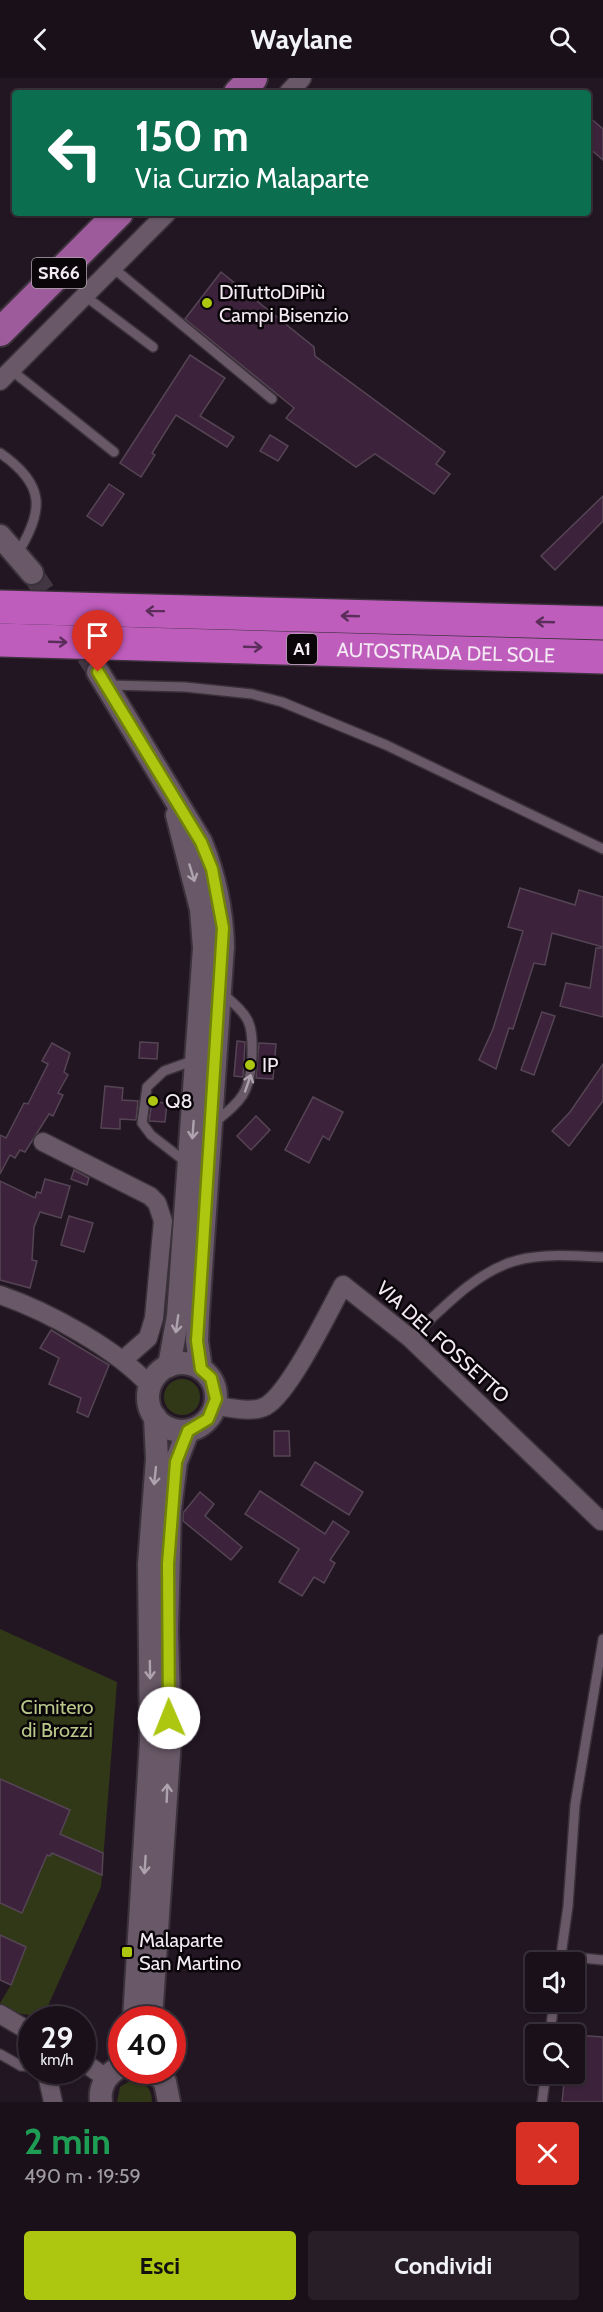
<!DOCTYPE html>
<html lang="it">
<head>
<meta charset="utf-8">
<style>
	:root { --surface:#1a101a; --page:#271e27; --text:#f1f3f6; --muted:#9f9da2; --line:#383039; --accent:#adc610 }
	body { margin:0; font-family:Cabin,sans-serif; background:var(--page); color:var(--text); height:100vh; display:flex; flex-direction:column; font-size:22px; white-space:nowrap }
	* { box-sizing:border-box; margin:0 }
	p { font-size:20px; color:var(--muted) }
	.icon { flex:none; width:33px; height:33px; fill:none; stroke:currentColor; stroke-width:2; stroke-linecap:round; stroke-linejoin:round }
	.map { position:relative; height:2024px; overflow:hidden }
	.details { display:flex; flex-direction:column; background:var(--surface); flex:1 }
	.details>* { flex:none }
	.guide { position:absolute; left:12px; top:12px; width:579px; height:126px; border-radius:6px; box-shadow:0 2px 4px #0004,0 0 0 2px var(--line); background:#0b6e4f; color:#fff; overflow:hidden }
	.fabs { position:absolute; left:525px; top:1874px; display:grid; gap:12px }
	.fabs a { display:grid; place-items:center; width:60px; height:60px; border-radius:6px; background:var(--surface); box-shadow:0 2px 4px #0004,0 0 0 2px var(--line); font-size:30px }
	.speed { position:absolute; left:18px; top:1928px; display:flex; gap:12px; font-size:30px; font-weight:700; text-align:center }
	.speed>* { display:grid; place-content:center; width:78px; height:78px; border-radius:50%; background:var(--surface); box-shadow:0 2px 4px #0004,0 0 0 2px var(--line); line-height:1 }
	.speed small { font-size:15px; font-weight:400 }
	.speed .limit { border:9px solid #d22; background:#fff; color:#111 }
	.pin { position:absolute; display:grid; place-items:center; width:51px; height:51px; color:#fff; margin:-62px -26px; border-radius:50% 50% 50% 0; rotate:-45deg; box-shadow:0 0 6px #0007 }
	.pin .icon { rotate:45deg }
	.me { position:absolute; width:66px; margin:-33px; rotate:359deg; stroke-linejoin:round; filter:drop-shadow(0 0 4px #0008) }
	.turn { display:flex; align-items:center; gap:21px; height:126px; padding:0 24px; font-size:27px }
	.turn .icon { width:78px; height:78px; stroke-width:2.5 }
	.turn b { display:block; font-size:42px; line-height:51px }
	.round { display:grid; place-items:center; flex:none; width:63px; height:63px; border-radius:6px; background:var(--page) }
	.head { display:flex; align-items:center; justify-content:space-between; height:102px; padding:0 24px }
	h1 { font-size:36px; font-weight:700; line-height:45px; color:#1e9e55 }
	.cta { display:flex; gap:12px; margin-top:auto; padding:12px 24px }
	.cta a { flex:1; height:69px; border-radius:6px; background:var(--accent); color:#111; font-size:24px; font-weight:700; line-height:69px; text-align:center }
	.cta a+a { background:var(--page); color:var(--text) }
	header { display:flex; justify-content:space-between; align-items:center; height:78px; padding:0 24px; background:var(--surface); font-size:27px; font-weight:700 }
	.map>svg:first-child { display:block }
	.green { fill:#313817 }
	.building { fill:#3c233b; stroke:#554554; stroke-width:1.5 }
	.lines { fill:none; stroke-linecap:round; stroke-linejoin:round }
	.tertiary-tunnel { stroke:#423642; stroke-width:22; stroke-dasharray:22 11; stroke-linecap:butt }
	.service-casing { stroke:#3a313a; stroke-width:12 }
	.minor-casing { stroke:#3a313a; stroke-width:21 }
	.tertiary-casing { stroke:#3a313a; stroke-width:26 }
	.primary-casing { stroke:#3a313a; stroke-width:32 }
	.motorway-casing { stroke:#3a313a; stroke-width:36 }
	.service { stroke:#695968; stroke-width:9 }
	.minor { stroke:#695968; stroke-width:18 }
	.tertiary { stroke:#695968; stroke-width:22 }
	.primary { stroke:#9d5b9b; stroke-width:28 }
	.motorway { stroke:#bf5dbd; stroke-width:33 }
	.oneway { stroke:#5b2d5a }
	.oneway2 { stroke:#aea2ae }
	.route-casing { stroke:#70810a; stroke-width:15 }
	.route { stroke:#adc610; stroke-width:10 }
	.poi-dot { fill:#adc610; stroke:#090509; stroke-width:2 }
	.labels { text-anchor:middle; stroke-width:5; stroke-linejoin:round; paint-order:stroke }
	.shield { fill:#090509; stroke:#aea5ad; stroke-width:1.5 }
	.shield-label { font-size:18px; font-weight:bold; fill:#f4eaf3 }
	.poi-label { font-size:20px; fill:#f4eaf3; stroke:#090509; text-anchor:start }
	.street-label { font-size:20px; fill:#f4eaf3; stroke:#090509 }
	.park-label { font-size:20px; fill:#b9c789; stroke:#090509 }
</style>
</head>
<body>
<header><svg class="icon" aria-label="back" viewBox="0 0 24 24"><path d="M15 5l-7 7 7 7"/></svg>Waylane<svg class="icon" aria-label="search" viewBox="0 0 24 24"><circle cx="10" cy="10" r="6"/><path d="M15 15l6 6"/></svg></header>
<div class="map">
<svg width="603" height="2024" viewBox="0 0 603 2024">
	<rect width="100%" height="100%" fill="#231623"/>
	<g class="green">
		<circle cx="182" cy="1319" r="18"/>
		<path d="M 0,1551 L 117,1604 L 101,1809 L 43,1939 L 16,1935 L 0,1925 L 11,1907 L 0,1902 Z"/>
		<path d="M 130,2003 C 144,2002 152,2010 152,2024 L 117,2024 L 120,2009 Z"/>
	</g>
	<g class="building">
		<path d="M 588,38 L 603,51 L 603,82 L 588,69 Z"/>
		<path d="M 221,194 L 314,269 L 315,278 L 445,374 L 436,386 L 450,396 L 434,416 L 375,376 L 356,389 L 286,340 L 294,330 L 185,241 Z"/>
		<path d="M 190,277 L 225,300 L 200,338 L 234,359 L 227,369 L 176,337 L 152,375 L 155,377 L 141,399 L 120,385 Z"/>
		<path d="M 270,357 L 288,368 L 278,383 L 260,373 Z"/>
		<path d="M 109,406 L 124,416 L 102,448 L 87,438 Z"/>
		<path d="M 603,418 L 603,443 L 555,492 L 541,478 Z"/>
		<path d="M 520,810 L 575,827 L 579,812 L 603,819 L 603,869 L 552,855 L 545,887 L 534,885 L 513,951 L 509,950 L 496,991 L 479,982 L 493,951 L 523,853 L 508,849 Z"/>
		<path d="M 596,870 L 603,870 L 603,939 L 560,928 L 566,905 L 590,910 Z"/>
		<path d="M 542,934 L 555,938 L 534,997 L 521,992 Z"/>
		<path d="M 237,963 L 245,964 L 243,999 L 234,998 Z"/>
		<path d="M 140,964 L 158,965 L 157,981 L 139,980 Z"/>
		<path d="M 52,965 L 70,975 L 64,994 L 68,997 L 58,1015 L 63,1017 L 53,1038 L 49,1036 L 25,1074 L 20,1072 L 15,1080 L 10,1077 L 0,1096 L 0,1057 L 6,1060 L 24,1025 L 28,1026 L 48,986 L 42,983 Z"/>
		<path d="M 259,965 L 276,966 L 273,1001 L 256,1000 Z"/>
		<path d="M 603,986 L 603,1023 L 569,1068 L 552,1053 L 570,1034 Z"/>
		<path d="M 105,1008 L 123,1010 L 122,1022 L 138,1023 L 136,1042 L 120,1041 L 120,1051 L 101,1050 Z"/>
		<path d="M 313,1019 L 343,1034 L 329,1062 L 323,1058 L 309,1085 L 285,1072 Z"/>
		<path d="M 152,1024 L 167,1025 L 165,1044 L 149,1043 Z"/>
		<path d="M 256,1038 L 270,1052 L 251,1072 L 237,1058 Z"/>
		<path d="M 74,1092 L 89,1100 L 87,1107 L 71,1101 Z"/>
		<path d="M 45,1101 L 70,1108 L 61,1140 L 40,1134 L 34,1149 L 32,1182 L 37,1183 L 30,1210 L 0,1202 L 0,1103 L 35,1120 L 37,1114 L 41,1115 Z"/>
		<path d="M 69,1138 L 93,1145 L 84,1174 L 61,1167 Z"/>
		<path d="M 51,1252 L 109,1287 L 88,1339 L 77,1334 L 81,1320 L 49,1306 L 59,1280 L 40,1270 Z"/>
		<path d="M 274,1353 L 289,1353 L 290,1378 L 274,1378 Z"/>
		<path d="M 315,1384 L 363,1414 L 349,1437 L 301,1407 Z"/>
		<path d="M 260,1413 L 325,1456 L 333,1443 L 349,1454 L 330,1482 L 335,1485 L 324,1505 L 314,1499 L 302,1518 L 279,1504 L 299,1471 L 245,1436 Z"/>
		<path d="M 200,1414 L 214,1426 L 205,1438 L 242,1469 L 231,1482 L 183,1443 L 183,1435 Z"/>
		<path d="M 0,1701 L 70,1732 L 60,1756 L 103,1775 L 102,1797 L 52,1775 L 50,1778 L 47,1777 L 22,1835 L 0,1825 Z"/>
		<path d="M 0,1857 L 26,1869 L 11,1907 L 0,1902 Z"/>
		<path d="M 574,1957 L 603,1959 L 603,2024 L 562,2024 L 565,1995 L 574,1995 Z"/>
	</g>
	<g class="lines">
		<path class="tertiary-tunnel" d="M 32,495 L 98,594"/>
		<g class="service-casing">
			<g id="service">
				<path d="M 112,189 L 272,321"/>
				<path d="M 85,218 L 153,269"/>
				<path d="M 11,292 L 114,374"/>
				<path d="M 0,375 C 45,406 45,432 17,476"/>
				<path d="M 109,607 L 185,609 L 252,616 L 282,624 L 386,667 L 603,771"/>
				<path d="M 215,1044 C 242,1022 250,1015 252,979 C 253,944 250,939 223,916"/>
				<path d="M 187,1085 L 151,1057 L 142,1045 L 147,1009 L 164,993 L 195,982"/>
				<path d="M 410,1260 C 440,1234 468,1201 506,1186 C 535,1174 572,1178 603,1179"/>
				<path d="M 561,1878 L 603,1882"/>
				<path d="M 560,1884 L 568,1828 L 575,1727 L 603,1561"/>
				<path d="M 550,1956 L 554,1923"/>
				<path d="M 0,1976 L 21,1988 L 32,1989"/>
				<path d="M 542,2024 L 546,1995"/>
			</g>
		</g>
		<g class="minor-casing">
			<g id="minor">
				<path d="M 288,15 L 302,0"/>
				<path d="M 0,303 L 167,135"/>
				<path d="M 43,1064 L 150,1118 L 157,1125 L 163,1143 L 154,1240 L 148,1260 L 123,1282"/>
				<path d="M 0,1217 C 47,1233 117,1271 150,1308"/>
				<path d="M 215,1328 C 230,1329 251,1336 266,1328 C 290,1314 329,1233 343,1207 L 410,1260 L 601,1443"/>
				<path d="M 0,1936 L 32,1955"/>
				<path d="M 82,1983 L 106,2000"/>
				<path d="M 46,1992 L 53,2024"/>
			</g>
		</g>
		<g class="tertiary-casing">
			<g id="tertiary">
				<path d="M 0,458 L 32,495"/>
				<path d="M 98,594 L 201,764 C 215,798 222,831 223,868 L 198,1237 L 197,1263 L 201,1291"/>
				<circle cx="182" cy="1319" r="34"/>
				<path d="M 169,1288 L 178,1238 L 204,870 L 201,831 L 177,737"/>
				<path d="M 134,1941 L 151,1663 L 149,1486 L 157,1381 L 155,1339"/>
				<path d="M 151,1941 L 170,1661 L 167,1553 L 170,1432 L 176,1384 L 188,1353"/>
				<path d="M 153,1992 L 165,2004 L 169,2024"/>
				<path d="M 101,2024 C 99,2008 107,1995 122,1988"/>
			</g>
		</g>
		<g class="primary-casing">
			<g id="primary">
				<path d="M 238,15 L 253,0"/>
				<path d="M 0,254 L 119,135"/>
			</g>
		</g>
		<g class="motorway-casing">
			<g id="motorway">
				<path d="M 0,529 L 603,545"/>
				<path id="s1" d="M 0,562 L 603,579"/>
			</g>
		</g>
		<use href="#service" class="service"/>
		<use href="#minor" class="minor"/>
		<use href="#tertiary" class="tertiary"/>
		<use href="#primary" class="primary"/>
		<use href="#motorway" class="motorway"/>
	</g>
	<defs><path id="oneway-shaft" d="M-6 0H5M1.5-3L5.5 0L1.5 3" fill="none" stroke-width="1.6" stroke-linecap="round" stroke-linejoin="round" transform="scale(1.5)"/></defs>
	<g class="oneway">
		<use href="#oneway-shaft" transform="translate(155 533) rotate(-179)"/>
		<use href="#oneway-shaft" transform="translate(350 538) rotate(-178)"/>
		<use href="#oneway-shaft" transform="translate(545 544) rotate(-178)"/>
		<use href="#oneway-shaft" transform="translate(58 564) rotate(2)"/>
		<use href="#oneway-shaft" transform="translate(253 569) rotate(2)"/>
	</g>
	<g class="oneway2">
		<use href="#oneway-shaft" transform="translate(192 795) rotate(73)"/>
		<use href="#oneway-shaft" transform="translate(248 1005) rotate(-71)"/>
		<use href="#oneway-shaft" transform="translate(193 1052) rotate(94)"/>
		<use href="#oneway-shaft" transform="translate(177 1246) rotate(98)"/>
		<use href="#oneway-shaft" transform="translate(155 1398) rotate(96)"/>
		<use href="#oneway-shaft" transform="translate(150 1592) rotate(89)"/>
		<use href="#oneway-shaft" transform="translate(167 1715) rotate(-88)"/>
		<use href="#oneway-shaft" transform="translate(145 1787) rotate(94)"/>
	</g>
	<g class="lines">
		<g class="route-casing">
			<path id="route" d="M 98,594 L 201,764 L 212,791 L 223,850 L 197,1263 L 201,1291 L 211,1300 L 216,1321 L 208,1341 L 188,1353 L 176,1384 L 168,1486 L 169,1640"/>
		</g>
		<use href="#route" class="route"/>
	</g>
	<g class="poi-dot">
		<circle cx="207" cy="225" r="6"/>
		<circle cx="250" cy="987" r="6"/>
		<circle cx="153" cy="1023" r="6"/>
		<rect x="121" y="1868" width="12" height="12" rx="3"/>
	</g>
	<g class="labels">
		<g class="shield">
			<rect x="32" y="180" width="54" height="30" rx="4.5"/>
			<rect x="287" y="556" width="30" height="30" rx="4.5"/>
		</g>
		<g class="shield-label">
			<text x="59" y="201">SR66</text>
			<text x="302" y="577">A1</text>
		</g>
		<g class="poi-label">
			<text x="219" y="221">DiTuttoDiPiù<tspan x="219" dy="23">Campi Bisenzio</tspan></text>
			<text x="262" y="994">IP</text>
			<text x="165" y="1030">Q8</text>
			<text x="139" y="1869">Malaparte<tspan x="139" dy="23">San Martino</tspan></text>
		</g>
		<g class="street-label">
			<text dy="7" stroke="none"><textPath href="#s1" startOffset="446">AUTOSTRADA DEL SOLE</textPath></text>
			<text transform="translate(443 1264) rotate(42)" y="7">VIA DEL FOSSETTO</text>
		</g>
		<g class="park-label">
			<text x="57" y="1636">Cimitero<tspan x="57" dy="23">di Brozzi</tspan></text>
		</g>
	</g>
</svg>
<div class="fabs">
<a><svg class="icon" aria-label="sound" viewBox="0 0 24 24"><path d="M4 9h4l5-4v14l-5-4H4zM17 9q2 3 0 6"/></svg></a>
<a><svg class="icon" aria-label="search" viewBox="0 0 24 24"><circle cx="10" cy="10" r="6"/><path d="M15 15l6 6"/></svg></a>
</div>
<div class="speed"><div>29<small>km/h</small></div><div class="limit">40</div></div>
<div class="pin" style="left:98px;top:594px;background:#d93025"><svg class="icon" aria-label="arrive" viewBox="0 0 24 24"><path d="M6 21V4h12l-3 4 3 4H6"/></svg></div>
<svg class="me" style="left:169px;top:1640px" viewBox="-20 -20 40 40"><circle r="19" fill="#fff"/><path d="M0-13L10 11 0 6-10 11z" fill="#adc610"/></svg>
<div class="guide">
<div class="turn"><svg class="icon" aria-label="left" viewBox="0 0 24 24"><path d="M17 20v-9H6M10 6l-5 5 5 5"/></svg><div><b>150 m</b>Via Curzio Malaparte</div></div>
</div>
</div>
<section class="details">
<div class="head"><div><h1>2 min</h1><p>490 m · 19:59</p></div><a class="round" style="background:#d93025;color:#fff"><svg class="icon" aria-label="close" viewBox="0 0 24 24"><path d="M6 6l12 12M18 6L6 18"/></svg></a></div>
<div class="cta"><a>Esci</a><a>Condividi</a></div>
</section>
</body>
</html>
